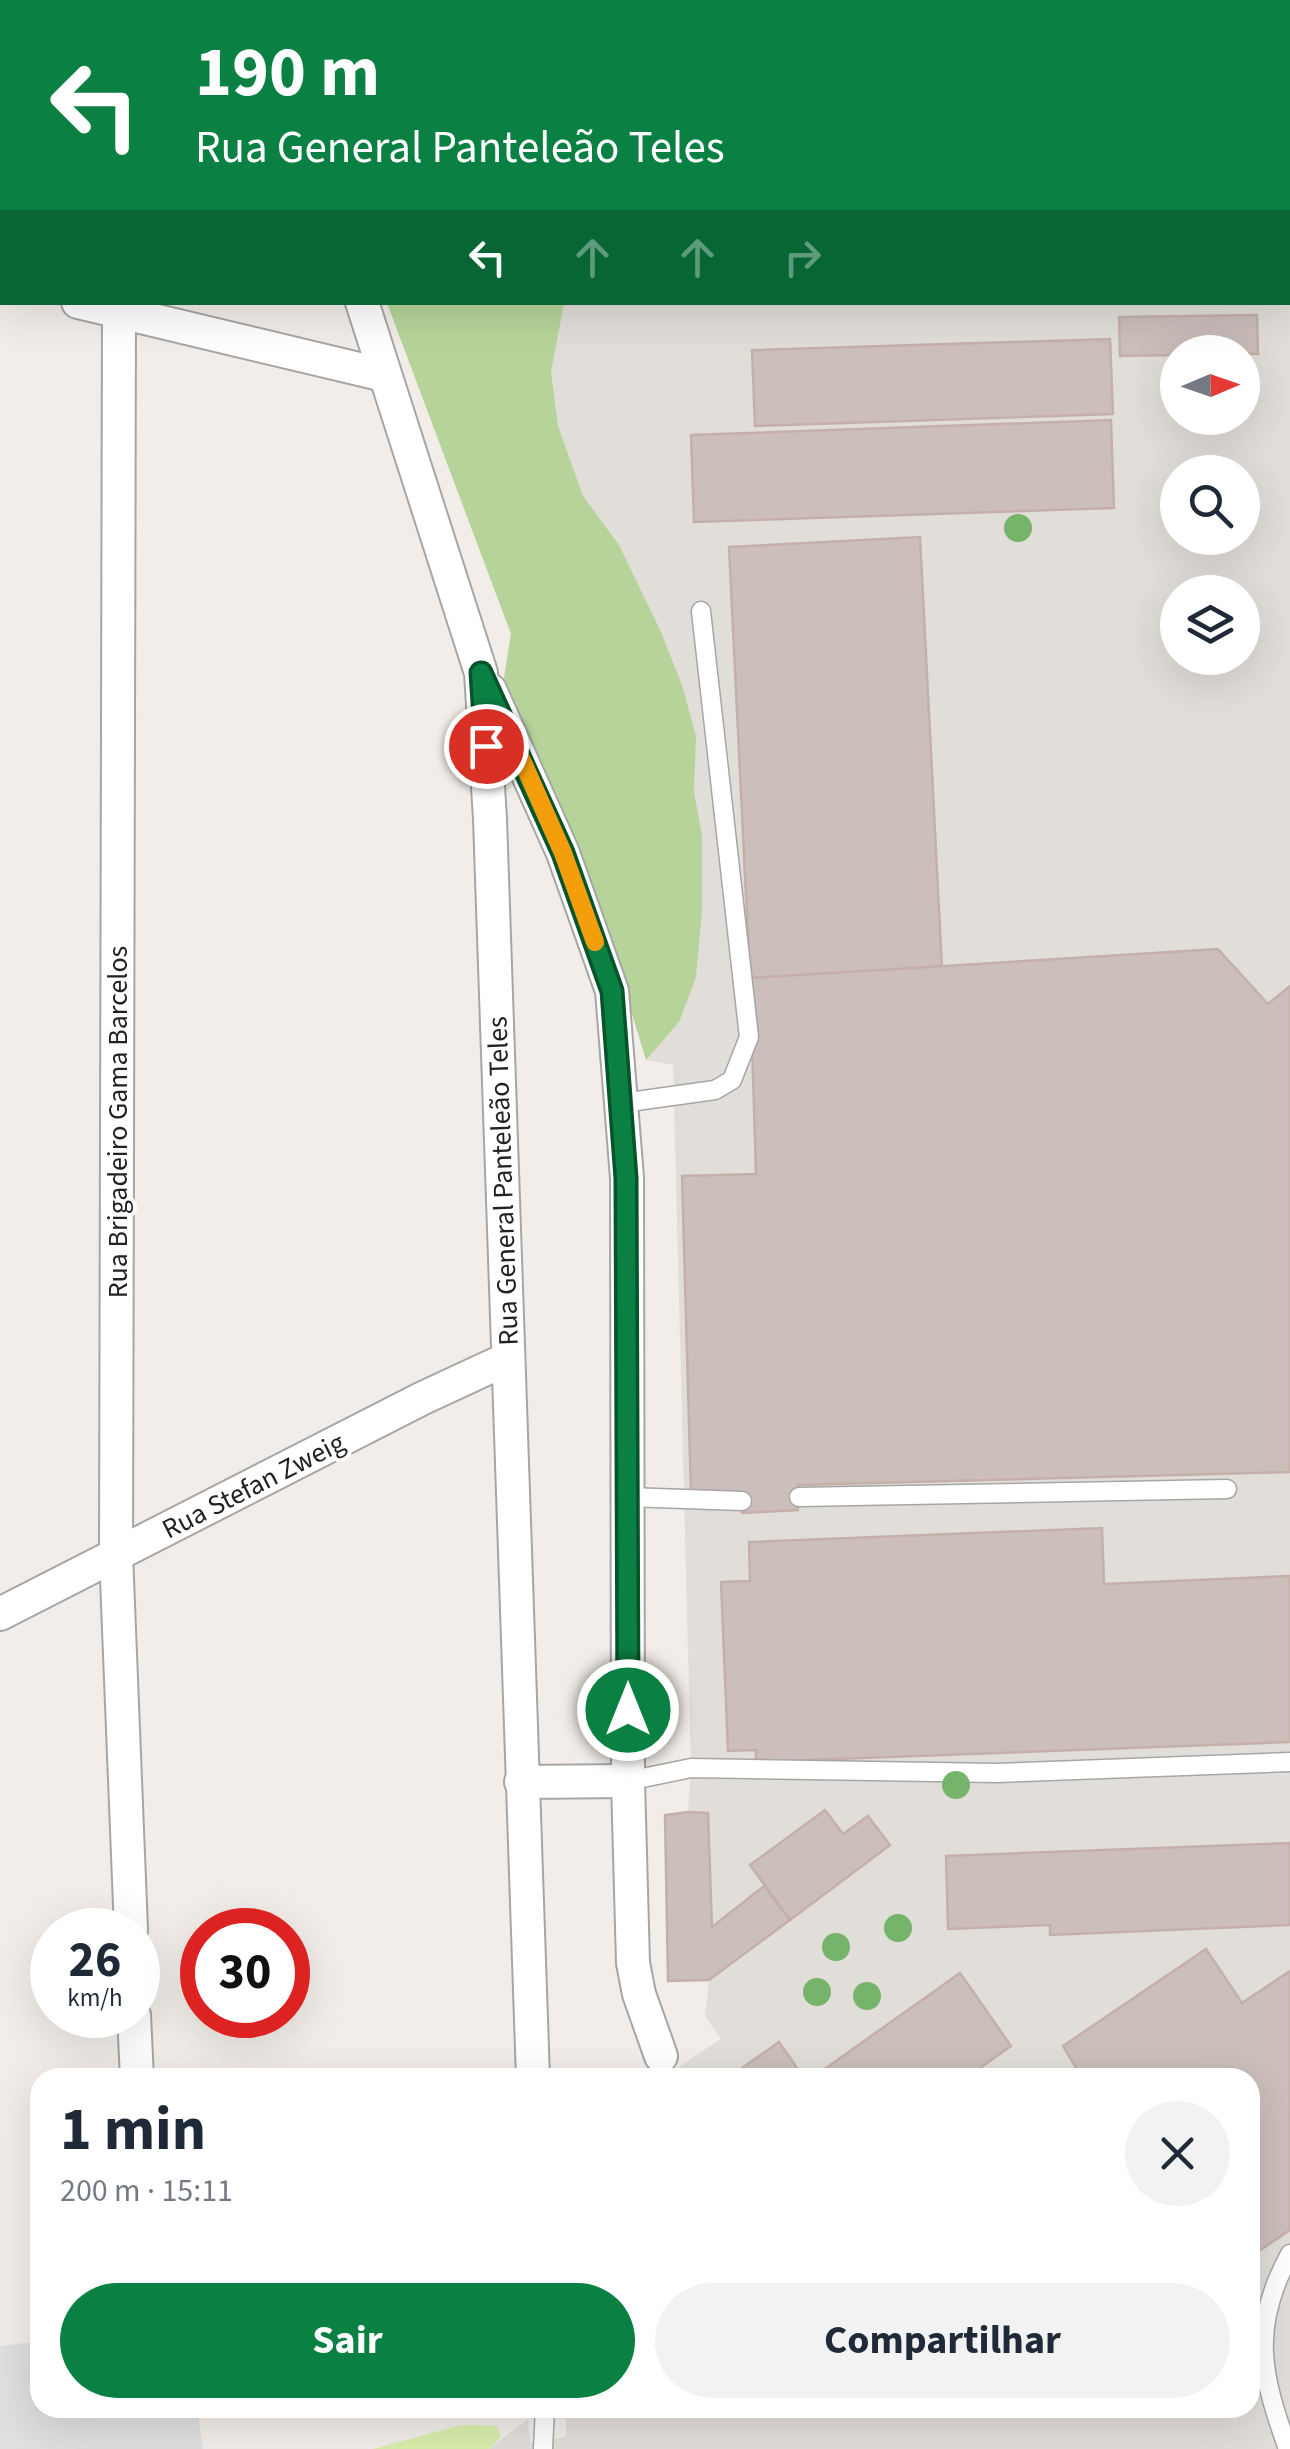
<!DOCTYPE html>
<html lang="pt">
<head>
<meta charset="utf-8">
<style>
	:root { --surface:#fff; --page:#f2f2f3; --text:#1f2937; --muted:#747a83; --accent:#0b8043 }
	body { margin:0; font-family:"Source Sans 3",sans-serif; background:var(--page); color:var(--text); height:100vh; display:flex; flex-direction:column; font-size:38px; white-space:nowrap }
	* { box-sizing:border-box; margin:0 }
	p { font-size:32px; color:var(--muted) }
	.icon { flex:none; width:55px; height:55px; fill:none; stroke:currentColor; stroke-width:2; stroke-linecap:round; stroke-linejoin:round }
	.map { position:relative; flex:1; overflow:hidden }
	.sheet { position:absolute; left:30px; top:2068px; width:1230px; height:350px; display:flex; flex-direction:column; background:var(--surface); border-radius:30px; box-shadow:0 10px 40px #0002 }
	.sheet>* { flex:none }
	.top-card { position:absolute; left:0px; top:0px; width:1290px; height:305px; box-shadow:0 10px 40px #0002; background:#0b8043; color:#fff; overflow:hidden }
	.needle { width:65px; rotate:88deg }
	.tools { position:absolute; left:1160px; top:335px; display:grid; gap:20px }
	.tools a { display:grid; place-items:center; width:100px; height:100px; border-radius:50%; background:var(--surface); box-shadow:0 10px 40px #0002; font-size:50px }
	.speed { position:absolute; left:30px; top:1908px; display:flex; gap:20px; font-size:50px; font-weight:700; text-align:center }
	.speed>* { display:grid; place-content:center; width:130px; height:130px; border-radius:50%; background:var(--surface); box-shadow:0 10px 40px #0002; line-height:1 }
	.speed small { font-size:25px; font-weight:400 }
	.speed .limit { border:15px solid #d22; background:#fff; color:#111 }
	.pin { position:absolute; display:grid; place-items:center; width:85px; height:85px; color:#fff; margin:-42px; border:5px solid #fff; border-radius:50%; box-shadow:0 2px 10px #0007 }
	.me { position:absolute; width:110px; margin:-55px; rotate:0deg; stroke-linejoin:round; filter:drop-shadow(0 0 8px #0008) }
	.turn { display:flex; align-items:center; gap:35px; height:210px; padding:0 30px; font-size:45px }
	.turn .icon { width:130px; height:130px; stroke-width:2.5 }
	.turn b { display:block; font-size:70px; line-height:85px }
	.lanes { display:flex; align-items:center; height:95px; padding:0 30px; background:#0003; justify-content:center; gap:50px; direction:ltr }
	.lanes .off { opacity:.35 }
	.round { display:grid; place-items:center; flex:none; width:105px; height:105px; border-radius:52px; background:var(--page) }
	.overview { display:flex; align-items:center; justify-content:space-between; height:170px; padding:0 30px }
	h1 { font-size:60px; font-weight:700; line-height:75px }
	.cta { display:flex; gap:20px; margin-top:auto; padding:20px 30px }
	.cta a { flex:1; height:115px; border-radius:60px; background:var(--accent); color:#fff; font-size:40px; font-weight:700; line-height:115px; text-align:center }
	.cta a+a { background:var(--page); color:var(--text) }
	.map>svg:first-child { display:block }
	.residential { fill:#e0dfdf }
	.airport { fill:#e1ded9; fill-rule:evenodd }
	.grass { fill:#d9efac }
	.forest { fill:#b6d49a }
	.building { fill:#cbbebb; stroke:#c5b0a9; stroke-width:2.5 }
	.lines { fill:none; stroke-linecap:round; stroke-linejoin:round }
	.service-casing { stroke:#a6a6a6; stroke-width:21 }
	.minor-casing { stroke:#a6a6a6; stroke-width:36 }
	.service { stroke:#fff; stroke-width:18 }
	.minor { stroke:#fff; stroke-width:32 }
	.tree { fill:#77b46b }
	.route-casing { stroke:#07532c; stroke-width:25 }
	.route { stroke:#0b8043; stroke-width:18 }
	.slow { stroke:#f59e0b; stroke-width:18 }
	.labels { text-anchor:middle; stroke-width:8; stroke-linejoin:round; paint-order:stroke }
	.street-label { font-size:28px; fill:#222; stroke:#fff }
</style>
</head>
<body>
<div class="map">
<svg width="1290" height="2449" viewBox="0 0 1290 2449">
	<rect width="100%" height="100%" fill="#f2ede8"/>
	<path class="residential" d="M 40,2341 L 40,2408 L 197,2408 L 203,2449 L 0,2449 L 0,2346 Z"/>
	<path class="airport" d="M 345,0 L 1290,0 L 1290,2449 L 489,2449 L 528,2419 L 530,2443 L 566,2437 L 566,2414 L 594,2408 L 1250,2408 L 1250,2078 L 664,2077 L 721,2039 L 705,2016 L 709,1981 L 668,1981 L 665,1815 L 688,1812 L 691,1768 L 673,1065 L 646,1060 L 605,924 L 504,678 L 511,634 L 387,303 L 1288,302 L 1288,2 L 344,2 ZM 1178,352 L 1242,352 L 1242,418 L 1178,418 ZM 1178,472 L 1242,472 L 1242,538 L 1178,538 ZM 1178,592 L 1242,592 L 1242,658 L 1178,658 Z"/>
	<path class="grass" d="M 461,2425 L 497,2426 L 501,2437 L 489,2449 L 373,2449 Z"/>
	<path class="forest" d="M 387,303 L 564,303 L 551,372 L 558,426 L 583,496 L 619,545 L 661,632 L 682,685 L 696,736 L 694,792 L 702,835 L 702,912 L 696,977 L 679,1022 L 646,1060 L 605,924 L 504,678 L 511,634 Z"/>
	<g class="building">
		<path d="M 420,0 L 552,0 L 550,2 Z"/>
		<path d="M 558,0 L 727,0 L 557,2 Z"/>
		<path d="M 744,0 L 1283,0 L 1281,2 Z"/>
		<path d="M 1257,315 L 1258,354 L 1178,352 L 1178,355 L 1120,356 L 1119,317 Z"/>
		<path d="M 1110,339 L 1113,414 L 755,426 L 752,350 Z"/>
		<path d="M 1111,420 L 1114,508 L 694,522 L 691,435 Z"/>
		<path d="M 920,537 L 942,968 L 750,978 L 729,547 Z"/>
		<path d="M 1218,949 L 1268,1004 L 1290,986 L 1290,1472 L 798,1485 L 798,1510 L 742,1513 L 742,1494 L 691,1494 L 682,1176 L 756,1174 L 750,978 Z"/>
		<path d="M 1102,1528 L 1104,1584 L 1290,1576 L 1290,1742 L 756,1762 L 756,1750 L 728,1751 L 721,1582 L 750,1581 L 749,1542 Z"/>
		<path d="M 825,1810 L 843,1834 L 868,1816 L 890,1845 L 790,1920 L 750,1865 Z"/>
		<path d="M 688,1812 L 708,1813 L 712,1927 L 764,1886 L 790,1920 L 709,1980 L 668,1981 L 665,1815 Z"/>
		<path d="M 1290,1843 L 1290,1925 L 1050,1935 L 1050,1925 L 948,1929 L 946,1856 Z"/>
		<path d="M 1206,1949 L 1242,2003 L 1290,1971 L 1290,2230 L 1250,2257 L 1250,2078 L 1082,2078 L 1063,2046 Z"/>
		<path d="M 960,1973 L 1011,2046 L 966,2078 L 812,2078 Z"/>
		<path d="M 779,2042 L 804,2078 L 728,2078 Z"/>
	</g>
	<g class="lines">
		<g class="service-casing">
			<g id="service">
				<path d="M 361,0 L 364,2"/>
				<path d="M 622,1103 L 715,1090 L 732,1080 L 749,1037 L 701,611"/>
				<path d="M 627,1497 L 742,1501"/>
				<path d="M 799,1497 L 1227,1489"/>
				<path d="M 628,1781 L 691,1768 L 996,1773 L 1290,1762"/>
				<path d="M 543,2449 L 545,2408"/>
				<path d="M 1288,2449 C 1261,2374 1250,2327 1290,2254"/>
			</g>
		</g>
		<g class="minor-casing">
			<g id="minor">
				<path d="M 279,0 L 279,2"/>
				<path d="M 0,283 L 2,284"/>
				<path d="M 78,302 L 384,375"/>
				<path d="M 362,302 L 481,673 L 490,819 L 533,2078"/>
				<path d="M 119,313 L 116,1554 L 131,1930"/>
				<path d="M 490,690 L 563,853 L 612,991 L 627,1178 L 628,1781 L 633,1963 L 639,1994 L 661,2056"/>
				<path d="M 0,1614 L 423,1398 L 507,1359"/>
				<path d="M 521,1782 L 628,1781"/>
				<path d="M 134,2015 L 137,2078"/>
			</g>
		</g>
		<use href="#service" class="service"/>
		<use href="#minor" class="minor"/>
	</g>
	<g class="tree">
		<circle cx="1018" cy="528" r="14"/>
		<circle cx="956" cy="1785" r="14"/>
		<circle cx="898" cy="1928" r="14"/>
		<circle cx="836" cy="1947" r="14"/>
		<circle cx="817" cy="1992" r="14"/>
		<circle cx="867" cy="1996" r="14"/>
	</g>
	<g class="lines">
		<g class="route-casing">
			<path id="route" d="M 486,746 L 481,673 L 563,853 L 612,991 L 626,1178 L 628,1710"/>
		</g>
		<use href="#route" class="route"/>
		<path class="slow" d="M 509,731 L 563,853 L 595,942"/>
	</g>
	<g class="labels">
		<g class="street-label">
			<text transform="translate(117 1122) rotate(-90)" y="10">Rua Brigadeiro Gama Barcelos</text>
			<text transform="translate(502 1181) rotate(-92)" y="10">Rua General Panteleão Teles</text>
			<text transform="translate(253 1485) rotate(-27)" y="10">Rua Stefan Zweig</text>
		</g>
	</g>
</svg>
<div class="tools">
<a><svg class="needle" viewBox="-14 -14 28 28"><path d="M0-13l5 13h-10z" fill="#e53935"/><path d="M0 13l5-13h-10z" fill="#747a83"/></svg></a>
<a><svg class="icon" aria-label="search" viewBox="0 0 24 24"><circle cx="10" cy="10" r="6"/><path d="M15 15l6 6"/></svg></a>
<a><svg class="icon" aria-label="layers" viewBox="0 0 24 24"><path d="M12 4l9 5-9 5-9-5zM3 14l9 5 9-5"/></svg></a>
</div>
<div class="speed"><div>26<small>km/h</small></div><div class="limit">30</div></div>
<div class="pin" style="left:486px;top:746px;background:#d93025"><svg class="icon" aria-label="arrive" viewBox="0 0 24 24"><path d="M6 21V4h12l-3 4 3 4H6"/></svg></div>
<svg class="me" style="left:628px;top:1710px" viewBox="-20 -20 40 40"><circle r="17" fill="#0b8043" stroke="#fff" stroke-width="3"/><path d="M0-11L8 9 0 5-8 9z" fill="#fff"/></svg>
<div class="top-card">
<div class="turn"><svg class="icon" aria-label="left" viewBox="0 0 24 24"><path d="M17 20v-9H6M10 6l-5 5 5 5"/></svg><div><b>190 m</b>Rua General Panteleão Teles</div></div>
<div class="lanes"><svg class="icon" aria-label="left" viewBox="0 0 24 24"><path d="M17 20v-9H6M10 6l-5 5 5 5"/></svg><svg class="icon off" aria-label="ahead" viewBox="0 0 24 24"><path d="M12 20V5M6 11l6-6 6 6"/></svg><svg class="icon off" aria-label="ahead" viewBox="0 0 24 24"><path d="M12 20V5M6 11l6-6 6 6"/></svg><svg class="icon off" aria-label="right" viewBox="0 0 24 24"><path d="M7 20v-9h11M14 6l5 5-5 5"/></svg></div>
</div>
<section class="sheet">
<div class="overview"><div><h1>1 min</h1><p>200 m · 15:11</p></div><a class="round"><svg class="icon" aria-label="close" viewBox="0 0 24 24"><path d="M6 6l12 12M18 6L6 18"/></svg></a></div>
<div class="cta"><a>Sair</a><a>Compartilhar</a></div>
</section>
</div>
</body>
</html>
